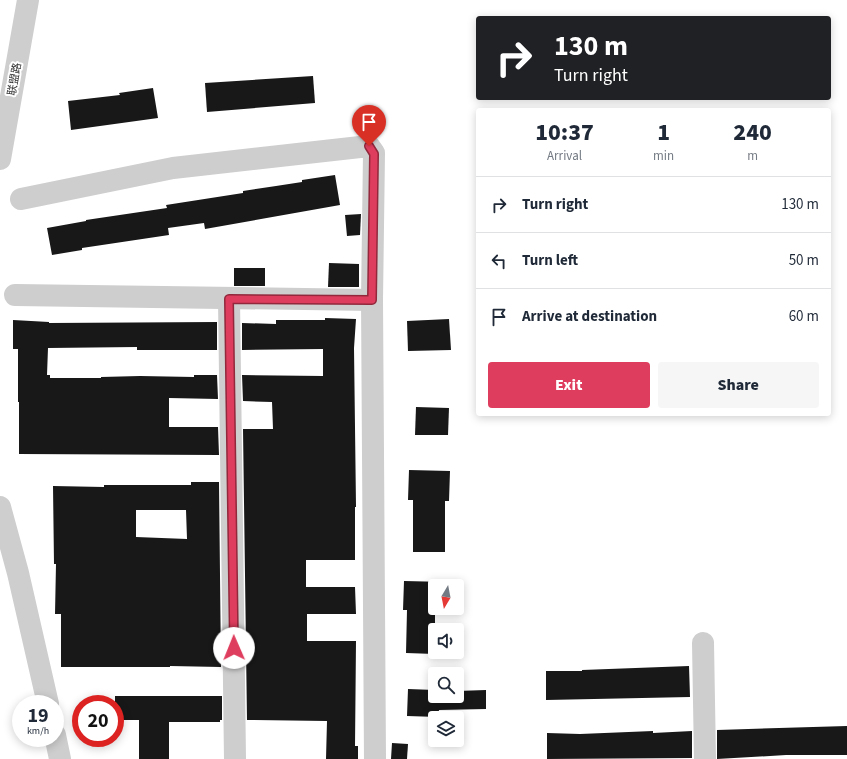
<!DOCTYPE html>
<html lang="en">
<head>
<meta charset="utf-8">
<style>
	:root { --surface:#fff; --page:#f6f6f7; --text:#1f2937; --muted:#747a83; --line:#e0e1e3; --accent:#df3d5d }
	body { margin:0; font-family:"Source Sans 3","Noto Sans SC",sans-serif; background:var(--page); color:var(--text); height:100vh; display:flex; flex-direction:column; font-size:15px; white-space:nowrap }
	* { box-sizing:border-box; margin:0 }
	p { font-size:13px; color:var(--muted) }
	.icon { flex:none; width:22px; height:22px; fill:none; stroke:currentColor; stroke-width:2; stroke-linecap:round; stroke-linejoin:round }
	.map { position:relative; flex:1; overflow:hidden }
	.sheet { position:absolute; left:476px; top:108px; width:355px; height:308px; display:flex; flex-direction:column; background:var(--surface); border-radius:4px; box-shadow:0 2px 10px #0003 }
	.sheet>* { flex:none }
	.banner { position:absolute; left:476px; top:16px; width:355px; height:84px; border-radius:4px; box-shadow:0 2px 10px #0003; background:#202124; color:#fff; overflow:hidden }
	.needle { width:26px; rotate:190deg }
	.controls { position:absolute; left:428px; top:579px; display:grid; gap:8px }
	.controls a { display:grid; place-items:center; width:36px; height:36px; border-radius:4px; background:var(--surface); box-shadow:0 2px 10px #0003; font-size:20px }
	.speed { position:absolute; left:12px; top:695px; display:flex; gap:8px; font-size:20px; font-weight:700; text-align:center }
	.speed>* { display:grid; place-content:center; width:52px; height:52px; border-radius:50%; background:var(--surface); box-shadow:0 2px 10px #0003; line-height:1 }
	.speed small { font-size:10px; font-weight:400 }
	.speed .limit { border:6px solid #d22; background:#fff; color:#111 }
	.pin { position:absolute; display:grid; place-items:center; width:34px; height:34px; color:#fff; margin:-41px -17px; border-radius:50% 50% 50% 0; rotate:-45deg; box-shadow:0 0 4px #0007 }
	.pin .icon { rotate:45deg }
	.me { position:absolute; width:44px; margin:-22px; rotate:359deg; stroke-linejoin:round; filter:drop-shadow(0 0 3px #0008) }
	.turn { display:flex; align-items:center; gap:14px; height:84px; padding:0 12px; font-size:18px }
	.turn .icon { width:52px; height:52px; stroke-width:2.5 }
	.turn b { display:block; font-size:28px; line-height:34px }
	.eta { display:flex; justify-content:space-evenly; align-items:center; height:68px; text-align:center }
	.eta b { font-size:24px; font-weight:800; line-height:28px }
	.cta { display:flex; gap:8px; margin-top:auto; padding:8px 12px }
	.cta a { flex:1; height:46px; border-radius:4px; background:var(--accent); color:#fff; font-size:16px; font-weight:800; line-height:46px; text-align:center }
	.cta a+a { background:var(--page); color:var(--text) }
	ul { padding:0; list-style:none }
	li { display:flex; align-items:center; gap:12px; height:56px; padding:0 12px; border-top:1px solid var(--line) }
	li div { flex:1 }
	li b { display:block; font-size:15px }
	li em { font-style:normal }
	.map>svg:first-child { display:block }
	.building { fill:#181818; fill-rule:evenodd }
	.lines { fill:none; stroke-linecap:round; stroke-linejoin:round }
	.minor { stroke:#cecece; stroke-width:22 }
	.route-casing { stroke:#91283c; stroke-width:10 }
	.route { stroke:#df3d5d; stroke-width:7 }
	.labels { text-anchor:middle; stroke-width:4; stroke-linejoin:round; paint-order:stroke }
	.street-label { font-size:11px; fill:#313131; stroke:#fff }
</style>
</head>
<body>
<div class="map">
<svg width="847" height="759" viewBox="0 0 847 759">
	<rect width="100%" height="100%" fill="#fff"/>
	<g class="building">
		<path d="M 313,76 L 315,103 L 207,112 L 205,83 Z"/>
		<path d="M 153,88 L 158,118 L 71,130 L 68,101 L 120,95 L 119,93 Z"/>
		<path d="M 335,175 L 340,205 L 205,229 L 204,223 L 168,228 L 169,235 L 82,248 L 82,250 L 52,255 L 47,228 L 86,221 L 86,220 L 167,208 L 166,205 L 243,193 L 243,191 L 276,186 L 302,182 L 302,180 Z"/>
		<path d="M 361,214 L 360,235 L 347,236 L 345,215 Z"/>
		<path d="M 329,263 L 359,264 L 359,287 L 328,287 Z"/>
		<rect x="234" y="268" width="31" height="18"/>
		<path d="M 325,318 L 356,319 L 354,348 L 356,507 L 355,507 L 355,560 L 306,560 L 306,587 L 355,587 L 356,614 L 307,614 L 307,641 L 356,641 L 355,746 L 358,746 L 358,759 L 326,759 L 327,721 L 247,720 L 243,429 L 273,429 L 272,402 L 243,401 L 242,375 L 323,376 L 323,349 L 242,350 L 242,323 L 276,324 L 276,320 L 325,320 Z"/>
		<path d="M 449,319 L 451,350 L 408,351 L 407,321 Z"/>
		<path d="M 13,320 L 49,322 L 49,323 L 217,322 L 217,350 L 137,350 L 137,347 L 48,348 L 47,375 L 50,375 L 50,378 L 101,378 L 101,377 L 140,376 L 194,377 L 194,375 L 217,375 L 218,399 L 169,398 L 169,427 L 218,427 L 219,455 L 19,454 L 19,402 L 18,402 L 18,349 L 13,349 Z"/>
		<path d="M 416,407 L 449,408 L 448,435 L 415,435 Z"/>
		<path d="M 409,470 L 450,471 L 449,501 L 445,501 L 445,552 L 413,552 L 413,500 L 408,500 Z"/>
		<path d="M 191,482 L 219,482 L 221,667 L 170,666 L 170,667 L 61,667 L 61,614 L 55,614 L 56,564 L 54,564 L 53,486 L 104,487 L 104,485 L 191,485 ZM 136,510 L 186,510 L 187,539 L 136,537 Z"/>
		<path d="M 404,581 L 447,582 L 447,586 L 435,586 L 435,608 L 447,608 L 447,611 L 435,610 L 435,654 L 406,653 L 407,610 L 403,610 Z"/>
		<path d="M 689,666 L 690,697 L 546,700 L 546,671 L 582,671 L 582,670 Z"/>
		<path d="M 408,689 L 435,690 L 435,696 L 457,696 L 457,691 L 486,690 L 486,709 L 439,710 L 438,717 L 407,716 Z"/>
		<path d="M 115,696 L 222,696 L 222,720 L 220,720 L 220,722 L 169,722 L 169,759 L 139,759 L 139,720 L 115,720 Z"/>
		<path d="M 847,726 L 847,755 L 786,755 L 717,759 L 717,730 Z"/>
		<path d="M 653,731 L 653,733 L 692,731 L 692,758 L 547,759 L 547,733 L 580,734 Z"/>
		<path d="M 392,743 L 408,744 L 407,759 L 391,759 Z"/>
	</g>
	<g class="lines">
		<g class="minor">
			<path d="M 0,159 L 28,0"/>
			<path d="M 21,199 L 173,168 L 369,146 L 374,153 L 372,300 L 375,759"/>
			<path d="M 15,295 L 372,300"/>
			<path d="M 229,299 L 235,759"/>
			<path d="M 0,507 L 18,573 L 48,704"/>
			<path d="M 703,643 L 705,759"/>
			<path d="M 55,735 L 60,759"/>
		</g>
	</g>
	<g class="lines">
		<g class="route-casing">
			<path id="route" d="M 234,648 L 229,299 L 372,300 L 374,154 L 369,146"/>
		</g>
		<use href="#route" class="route"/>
	</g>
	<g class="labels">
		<g class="street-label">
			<text transform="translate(14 79) rotate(-80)" y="4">联盟路</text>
		</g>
	</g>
</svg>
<div class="controls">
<a><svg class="needle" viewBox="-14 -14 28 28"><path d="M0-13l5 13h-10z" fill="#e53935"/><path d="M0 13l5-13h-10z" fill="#747a83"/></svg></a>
<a><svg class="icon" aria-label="sound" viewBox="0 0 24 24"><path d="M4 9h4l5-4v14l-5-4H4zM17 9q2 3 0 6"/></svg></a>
<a><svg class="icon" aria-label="search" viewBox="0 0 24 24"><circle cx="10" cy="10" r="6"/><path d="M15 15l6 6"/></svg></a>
<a><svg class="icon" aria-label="layers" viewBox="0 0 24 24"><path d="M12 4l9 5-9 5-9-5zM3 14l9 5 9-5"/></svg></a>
</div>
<div class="speed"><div>19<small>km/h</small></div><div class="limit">20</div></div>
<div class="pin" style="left:369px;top:146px;background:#d93025"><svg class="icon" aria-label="arrive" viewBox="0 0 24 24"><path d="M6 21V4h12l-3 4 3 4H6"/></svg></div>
<svg class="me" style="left:234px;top:648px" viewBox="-20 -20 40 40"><circle r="19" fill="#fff"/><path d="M0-13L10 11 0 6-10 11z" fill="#df3d5d"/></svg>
<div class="banner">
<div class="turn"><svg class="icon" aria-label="right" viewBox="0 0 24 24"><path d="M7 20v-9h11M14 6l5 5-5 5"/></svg><div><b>130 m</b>Turn right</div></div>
</div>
<section class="sheet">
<div class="eta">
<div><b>10:37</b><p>Arrival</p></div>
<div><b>1</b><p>min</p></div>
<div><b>240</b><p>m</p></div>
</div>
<ul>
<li><svg class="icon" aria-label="right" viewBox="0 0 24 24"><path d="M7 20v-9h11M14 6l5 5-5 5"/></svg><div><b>Turn right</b></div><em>130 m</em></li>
<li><svg class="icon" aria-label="left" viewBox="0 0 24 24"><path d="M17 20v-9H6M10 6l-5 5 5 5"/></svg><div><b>Turn left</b></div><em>50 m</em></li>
<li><svg class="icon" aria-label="arrive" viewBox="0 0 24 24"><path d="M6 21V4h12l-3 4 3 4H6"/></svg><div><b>Arrive at destination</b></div><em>60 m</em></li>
</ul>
<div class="cta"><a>Exit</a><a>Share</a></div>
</section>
</div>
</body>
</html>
